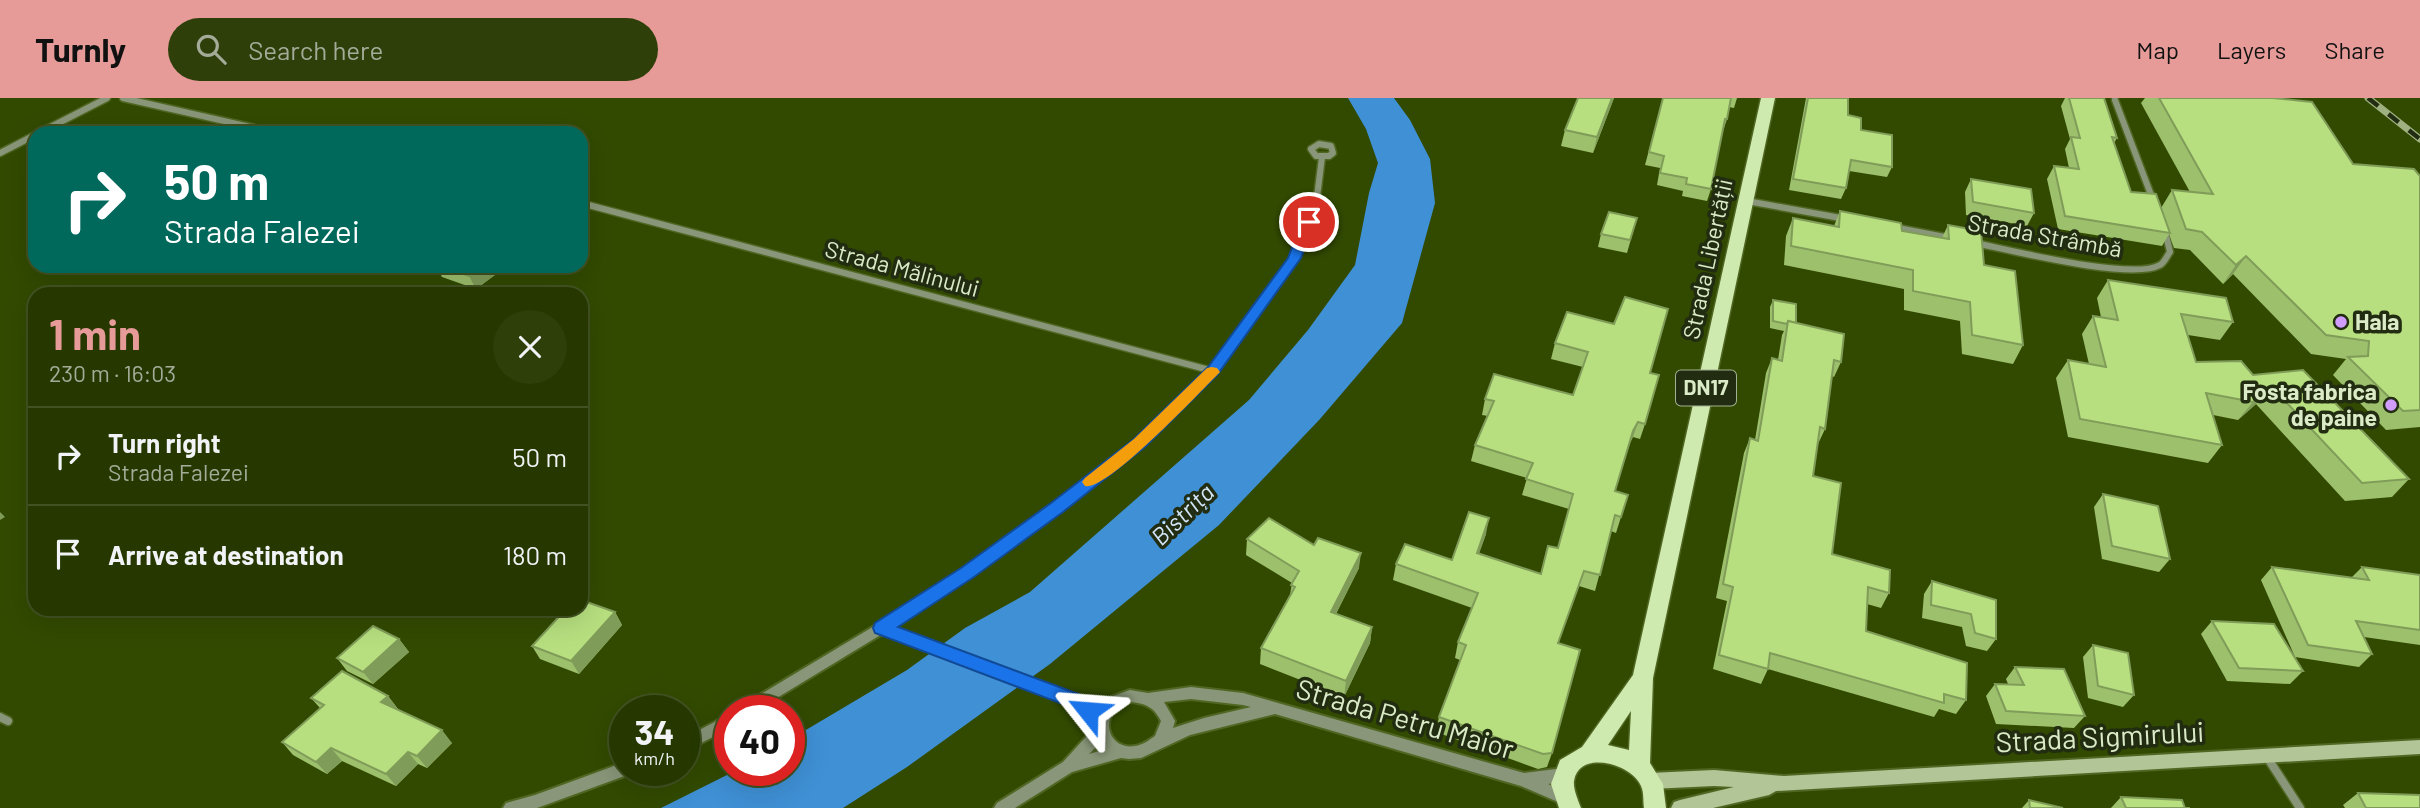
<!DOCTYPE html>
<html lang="en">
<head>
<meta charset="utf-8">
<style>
	:root { --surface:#263800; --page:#2e3f0a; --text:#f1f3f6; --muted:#a4ac99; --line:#425222; --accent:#e69b98 }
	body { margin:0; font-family:Barlow,sans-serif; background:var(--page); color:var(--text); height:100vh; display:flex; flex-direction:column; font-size:26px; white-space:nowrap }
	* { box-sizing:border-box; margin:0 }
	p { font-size:23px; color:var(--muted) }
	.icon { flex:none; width:38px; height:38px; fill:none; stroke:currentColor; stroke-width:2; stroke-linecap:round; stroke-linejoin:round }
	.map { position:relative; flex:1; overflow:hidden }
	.panel { position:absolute; left:28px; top:189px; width:560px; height:329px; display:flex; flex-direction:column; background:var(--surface); border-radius:21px; box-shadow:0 7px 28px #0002,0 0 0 2px var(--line) }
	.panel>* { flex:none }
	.banner { position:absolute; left:28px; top:28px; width:560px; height:147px; border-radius:21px; box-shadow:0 7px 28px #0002,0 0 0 2px var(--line); background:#00695c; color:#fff; overflow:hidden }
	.speed { position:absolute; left:609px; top:597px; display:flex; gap:14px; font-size:35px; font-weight:700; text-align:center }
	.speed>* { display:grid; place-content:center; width:91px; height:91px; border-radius:50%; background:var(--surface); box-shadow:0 7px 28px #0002,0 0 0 2px var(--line); line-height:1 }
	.speed small { font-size:18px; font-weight:400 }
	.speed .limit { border:10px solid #d22; background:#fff; color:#111 }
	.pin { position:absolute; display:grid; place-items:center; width:60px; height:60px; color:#fff; margin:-30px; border:4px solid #fff; border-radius:50%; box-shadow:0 2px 7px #0007 }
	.me { position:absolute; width:77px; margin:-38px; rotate:298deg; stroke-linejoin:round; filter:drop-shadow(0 0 5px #0008) }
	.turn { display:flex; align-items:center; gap:24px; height:147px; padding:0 21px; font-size:32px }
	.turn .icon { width:91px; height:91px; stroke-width:2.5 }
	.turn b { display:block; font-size:49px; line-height:60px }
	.round { display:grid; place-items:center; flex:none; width:74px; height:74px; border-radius:37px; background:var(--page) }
	.overview { display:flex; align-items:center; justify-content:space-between; height:119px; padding:0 21px }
	h1 { font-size:42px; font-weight:700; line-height:52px; color:var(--accent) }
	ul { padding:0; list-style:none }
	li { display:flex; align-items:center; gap:21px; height:98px; padding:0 21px; border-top:2px solid var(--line) }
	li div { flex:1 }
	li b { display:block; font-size:26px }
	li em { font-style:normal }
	header { display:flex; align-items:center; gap:42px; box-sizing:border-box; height:98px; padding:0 35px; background:var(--accent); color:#111 }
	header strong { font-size:33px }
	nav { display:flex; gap:38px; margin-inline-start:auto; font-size:24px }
	.search { width:490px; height:63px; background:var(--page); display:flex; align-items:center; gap:18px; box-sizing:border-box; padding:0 24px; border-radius:38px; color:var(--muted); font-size:26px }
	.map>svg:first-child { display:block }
	.water { fill:#3f90d5 }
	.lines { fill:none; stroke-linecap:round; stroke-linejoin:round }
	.minor-far1-casing { stroke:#506724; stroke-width:9 }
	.minor-casing { stroke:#506724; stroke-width:11 }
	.tertiary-casing { stroke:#506724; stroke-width:4 }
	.secondary-casing { stroke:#506724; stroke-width:4 }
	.primary-casing { stroke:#506724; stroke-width:3 }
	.minor-far1 { stroke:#899679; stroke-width:6 }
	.minor { stroke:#899679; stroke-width:8 }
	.tertiary { fill:#899679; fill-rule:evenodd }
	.secondary { fill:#b1c597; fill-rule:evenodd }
	.primary { fill:#cfeaae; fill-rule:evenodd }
	.rail-casing { stroke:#9fb180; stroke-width:7 }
	.rail { stroke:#212c10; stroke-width:4.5; stroke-dasharray:13; stroke-linecap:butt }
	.wall { fill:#9dc06d }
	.shaded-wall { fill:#809c59 }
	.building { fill:#b7df7f; stroke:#809c59; stroke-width:2 }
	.route { fill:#1a73e8; stroke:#114b97; stroke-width:2 }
	.slow { fill:#f59e0b }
	.poi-dot { fill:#d09dff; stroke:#212c10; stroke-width:2.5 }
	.labels { text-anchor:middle; stroke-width:7; stroke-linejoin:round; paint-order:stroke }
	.shield { fill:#212c10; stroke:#a3b291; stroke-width:2 }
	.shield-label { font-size:21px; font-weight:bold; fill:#dbebc8 }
	.street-label { font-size:23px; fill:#dbebc8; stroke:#212c10 }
	.poi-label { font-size:23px; font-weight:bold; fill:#dbebc8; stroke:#212c10; text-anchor:start }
	.water-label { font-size:24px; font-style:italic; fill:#d3e6f8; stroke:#212c10 }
	.near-street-label { font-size:28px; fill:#dbebc8; stroke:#212c10 }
</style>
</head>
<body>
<header>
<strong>Turnly</strong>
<div class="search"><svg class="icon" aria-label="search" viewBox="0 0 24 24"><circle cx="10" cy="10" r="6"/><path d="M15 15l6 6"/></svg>Search here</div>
<nav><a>Map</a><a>Layers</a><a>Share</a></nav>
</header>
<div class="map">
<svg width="2420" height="710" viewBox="0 0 2420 710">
	<rect width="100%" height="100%" fill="#324a00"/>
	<path class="water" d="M 1348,0 L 1394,0 L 1410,22 L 1430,61 L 1435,105 L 1402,225 L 1320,321 L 1219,427 L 1050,566 L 907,669 L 843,710 L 661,710 L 737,672 L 789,672 L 789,642 L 907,572 L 965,530 L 1030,494 L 1249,302 L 1308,232 L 1355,167 L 1369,95 L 1378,65 L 1366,31 Z"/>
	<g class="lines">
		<g class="minor-far1-casing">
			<g id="minor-far1">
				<path d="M 123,0 L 277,35"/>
				<path d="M 2115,2 L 2153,102"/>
				<path d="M 39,35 L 107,0"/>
				<path d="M 1319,46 L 1331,48 L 1333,55 L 1329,58 L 1316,58 L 1311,51 Z"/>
				<path d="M 0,55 L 35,37"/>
				<path d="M 1747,103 L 1846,121"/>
				<path d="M 581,105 L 1213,273"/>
				<path d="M 1893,129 L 1950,140"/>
				<path d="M 1975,145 C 2010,152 2132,183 2160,167 C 2164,165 2167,158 2170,154 L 2165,133"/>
				<path d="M 1176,310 L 1213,273 L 1294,160 L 1316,107 L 1322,59"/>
			</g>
		</g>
		<g class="minor-casing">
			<g id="minor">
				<path d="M 881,530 C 986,466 1090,394 1178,308"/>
				<path d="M 0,619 L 8,623"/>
				<path d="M 2267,659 L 2300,710"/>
			</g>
		</g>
		<g class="tertiary-casing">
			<g id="tertiary">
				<path d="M 881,524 L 1074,597 L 1108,600 L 1130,592 L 1148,595 L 1191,589 L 1243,595 L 1524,675 L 1564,670 L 1569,672 L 1572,677 L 1569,682 L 1548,686 L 1570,695 L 1573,700 L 1570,705 L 1565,707 L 1521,688 L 1275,616 L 1190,637 L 1141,660 L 1129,661 L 1121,660 L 1072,674 L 1015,710 L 994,710 L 997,705 L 1063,664 L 1094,630 L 1094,626 L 1069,607 L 882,536 L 757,612 L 739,612 L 741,608 ZM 1191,601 L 1243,607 L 1251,609 L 1204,620 L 1173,630 L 1175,623 L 1164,604 ZM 1130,604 C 1145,605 1154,609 1161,623 L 1155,638 C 1149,642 1143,647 1135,648 C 1106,653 1097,612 1130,604 ZM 1100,645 L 1106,651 L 1089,656 Z"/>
				<path d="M 730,616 L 730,630 L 684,654 L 684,640 Z"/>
				<path d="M 625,664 L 625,672 L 632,672 L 630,676 L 537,710 L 503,710 L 506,705 L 535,697 Z"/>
			</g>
		</g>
		<g class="secondary-casing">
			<path id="secondary" d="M 2420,642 L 2420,656 L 1776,693 L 1769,697 L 1713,710 L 1671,710 L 1674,704 L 1680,702 L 1734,689 L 1714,688 L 1650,691 L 1644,688 L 1641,683 L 1644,678 L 1650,675 L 1714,672 L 1784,678 Z"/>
		</g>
		<g class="primary-casing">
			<path id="primary" d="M 1761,0 L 1775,0 L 1653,580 L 1650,665 L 1663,686 L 1666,710 L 1644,710 C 1643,703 1644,694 1641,688 C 1632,666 1579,651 1574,683 C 1573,691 1578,702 1581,710 L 1559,710 L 1551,686 L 1560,662 L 1582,649 L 1633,577 ZM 1631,613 L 1629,652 L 1608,647 Z"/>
		</g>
		<use href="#minor-far1" class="minor-far1"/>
		<use href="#minor" class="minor"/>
		<use href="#tertiary" class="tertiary"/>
		<use href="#secondary" class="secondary"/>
		<use href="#primary" class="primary"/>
		<g class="rail-casing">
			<path id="rail" d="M 2368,0 L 2420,41"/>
		</g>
		<use href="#rail" class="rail"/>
	</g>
	<g class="wall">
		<path d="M 1578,0 L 1614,0 L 1593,55 L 1561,48 L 1565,32 Z"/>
		<path d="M 1663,0 L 1737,0 L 1734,10 L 1729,9 L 1727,21 L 1723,33 L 1711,91 L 1707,103 L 1682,98 L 1683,93 L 1657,87 L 1660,70 L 1645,67 Z"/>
		<path d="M 1806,0 L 1848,0 L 1848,17 L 1892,69 L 1887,79 L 1849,73 L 1846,90 L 1841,101 L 1789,92 Z"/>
		<path d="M 2065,0 L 2104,0 L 2117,40 L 2114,45 L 2131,94 L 2161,110 L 2172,92 L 2190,94 L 2141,5 L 2145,0 L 2273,0 L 2353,66 L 2420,78 L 2420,329 L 2386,332 L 2333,277 L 2346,261 L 2311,256 L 2233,176 L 2223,186 L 2190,152 L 2174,150 L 2169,136 L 2162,148 L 2058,131 L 2047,81 L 2054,68 L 2069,70 L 2065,51 L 2070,41 L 2061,8 Z"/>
		<path d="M 1971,81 L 2034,115 L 2027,128 L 1966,117 L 1965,94 Z"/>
		<path d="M 1840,113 L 1902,133 L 1942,140 L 1948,127 L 1984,167 L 2023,247 L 2013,266 L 1962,256 L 1960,223 L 1904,212 L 1904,191 L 1784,167 L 1786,138 L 1793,120 L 1834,128 Z"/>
		<path d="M 1637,120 L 1627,155 L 1598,149 L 1601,136 Z"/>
		<path d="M 436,168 L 507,168 L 476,191 L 442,179 Z"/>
		<path d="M 2108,182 L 2233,224 L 2220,242 L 2188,237 L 2196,264 L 2253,277 L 2303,272 L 2409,381 L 2392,399 L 2345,403 L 2256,306 L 2238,322 L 2213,317 L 2222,347 L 2208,365 L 2068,339 L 2056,280 L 2068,262 L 2089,266 L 2082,236 L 2093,218 L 2101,219 L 2097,200 Z"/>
		<path d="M 1773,202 L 1796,225 L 1841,264 L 1834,279 L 1832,278 L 1825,331 L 1818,346 L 1817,345 L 1813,378 L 1832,456 L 1889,495 L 1881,510 L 1867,506 L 1866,533 L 1966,602 L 1956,616 L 1939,611 L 1934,619 L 1768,571 L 1761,586 L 1713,571 L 1727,503 L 1716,500 L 1744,355 L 1750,340 L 1755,342 L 1766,275 L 1772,260 L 1778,262 L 1782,237 L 1784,233 L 1770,230 L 1770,209 Z"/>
		<path d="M 1567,214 L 1650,275 L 1645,326 L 1640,341 L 1633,339 L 1629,347 L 1615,393 L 1621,419 L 1616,435 L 1611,433 L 1595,493 L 1579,488 L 1558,545 L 1552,655 L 1547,669 L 1538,671 L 1436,634 L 1439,619 L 1460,562 L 1455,560 L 1458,544 L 1472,510 L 1393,482 L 1396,466 L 1452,462 L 1486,436 L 1479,455 L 1541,476 L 1558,450 L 1569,411 L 1522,397 L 1527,380 L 1471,363 L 1475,347 L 1488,318 L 1482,317 L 1485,301 L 1573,297 L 1583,269 L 1551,261 L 1555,245 Z"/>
		<path d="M 2103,396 L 2170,461 L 2159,474 L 2102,461 L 2094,409 Z"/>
		<path d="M 1247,441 L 1314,447 L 1359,470 L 1336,516 L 1372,529 L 1370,545 L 1344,599 L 1260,566 L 1261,550 L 1290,497 L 1292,485 L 1246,457 Z"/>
		<path d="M 2272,469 L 2351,480 L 2362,469 L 2420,477 L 2420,547 L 2364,539 L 2372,556 L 2359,569 L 2295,559 L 2261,482 Z"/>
		<path d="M 1932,483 L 1996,502 L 1996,541 L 1987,553 L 1966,548 L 1962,529 L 1922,520 L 1924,496 Z"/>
		<path d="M 615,514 L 622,527 L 579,576 L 540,561 L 532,548 Z"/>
		<path d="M 2212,523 L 2303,573 L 2290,586 L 2227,583 L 2201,536 Z"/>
		<path d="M 399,541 L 409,554 L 373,586 L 347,573 L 337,560 Z"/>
		<path d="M 2093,547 L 2134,597 L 2123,609 L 2088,600 L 2083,559 Z"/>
		<path d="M 2015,569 L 2085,618 L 2074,630 L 1996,626 L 1986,598 L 1995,586 L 2008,586 L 2006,581 Z"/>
		<path d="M 388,598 L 398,611 L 397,612 L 452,645 L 427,670 L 418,666 L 396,688 L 342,663 L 327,676 L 293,657 L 282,644 L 320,610 L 311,600 Z"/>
		<path d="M 2358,695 L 2420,710 L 2345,710 L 2343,707 Z"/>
		<path d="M 2121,699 L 2185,710 L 2190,710 L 2111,710 Z"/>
		<path d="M 2029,702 L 2063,710 L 2022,710 Z"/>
	</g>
	<g class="shaded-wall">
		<path d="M 1612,0 L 1614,0 L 1593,55 L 1597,39 Z"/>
		<path d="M 2246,158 L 2233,176 L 2223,186 L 2236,167 Z"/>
		<path d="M 483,168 L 507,168 L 476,191 L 469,178 Z"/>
		<path d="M 2271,288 L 2256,306 L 2238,322 L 2253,304 Z"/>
		<path d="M 1638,324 L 1633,339 L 1628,348 L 1633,333 Z"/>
		<path d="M 0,414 L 5,419 L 0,422 Z"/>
		<path d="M 1489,420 L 1486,436 L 1474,470 L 1477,455 Z"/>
		<path d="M 1361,455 L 1359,470 L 1329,529 L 1331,514 Z"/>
		<path d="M 615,514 L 622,527 L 579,576 L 571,563 Z"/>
		<path d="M 1372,529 L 1370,545 L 1344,599 L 1346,583 Z"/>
		<path d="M 399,541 L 409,554 L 373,586 L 363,574 Z"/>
		<path d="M 388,598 L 398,611 L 391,617 L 381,604 Z"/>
		<path d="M 442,632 L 452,645 L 427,670 L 417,658 Z"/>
		<path d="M 331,650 L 342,663 L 327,676 L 316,664 Z"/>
		<path d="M 408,654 L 418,666 L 396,688 L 386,676 Z"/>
	</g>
	<g class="building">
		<path d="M 1578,0 L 1612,0 L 1597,39 L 1565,32 Z"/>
		<path d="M 1663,0 L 1731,0 L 1727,21 L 1725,21 L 1711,91 L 1686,86 L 1687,80 L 1660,75 L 1664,58 L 1649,54 Z"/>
		<path d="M 1808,0 L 1848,0 L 1848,17 L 1861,20 L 1861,32 L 1892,37 L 1892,69 L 1851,62 L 1846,90 L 1793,81 Z"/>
		<path d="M 2069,0 L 2104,0 L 2117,40 L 2112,39 L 2131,94 L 2156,96 L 2170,135 L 2065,118 L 2054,68 L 2079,71 L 2071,39 L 2080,40 Z"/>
		<path d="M 2159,0 L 2273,0 L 2312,4 L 2353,66 L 2414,71 L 2420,78 L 2420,312 L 2403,313 L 2348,259 L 2368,258 L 2369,243 L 2326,237 L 2246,158 L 2236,167 L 2202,134 L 2186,131 L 2172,92 L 2213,96 Z"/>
		<path d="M 1971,81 L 2031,91 L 2034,115 L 1973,104 Z"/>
		<path d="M 1840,113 L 1901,125 L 1902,133 L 1949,141 L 1948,127 L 1981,133 L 1984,167 L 2015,173 L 2023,247 L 1972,237 L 1970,204 L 1913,193 L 1913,172 L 1791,148 L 1793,120 L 1839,129 Z"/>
		<path d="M 1609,114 L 1637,120 L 1630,142 L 1601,136 Z"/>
		<path d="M 440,168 L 483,168 L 469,178 Z"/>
		<path d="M 2108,182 L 2226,200 L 2233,224 L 2181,216 L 2196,264 L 2241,263 L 2253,277 L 2303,272 L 2409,381 L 2362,385 L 2271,288 L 2253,304 L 2206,295 L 2222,347 L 2080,321 L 2068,262 L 2106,269 L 2093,218 L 2118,222 Z"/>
		<path d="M 1625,199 L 1668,211 L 1650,275 L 1659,277 L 1645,326 L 1638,324 L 1633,333 L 1615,393 L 1628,397 L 1621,419 L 1615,417 L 1600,477 L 1584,473 L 1558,545 L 1580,552 L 1552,655 L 1543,656 L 1439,619 L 1466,547 L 1458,544 L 1478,495 L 1396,466 L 1405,446 L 1452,462 L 1469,414 L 1489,420 L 1477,455 L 1541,476 L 1548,448 L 1558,450 L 1573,396 L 1526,381 L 1533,365 L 1475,347 L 1494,303 L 1485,301 L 1494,276 L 1573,297 L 1588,254 L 1555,245 L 1567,214 L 1614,226 Z"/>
		<path d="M 1773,202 L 1796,206 L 1796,225 L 1788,223 L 1787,226 L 1773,223 Z"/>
		<path d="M 1788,223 L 1844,236 L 1841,264 L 1834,262 L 1825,331 L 1820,329 L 1813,378 L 1841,385 L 1832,456 L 1890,472 L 1889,495 L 1868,489 L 1866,533 L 1967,565 L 1966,602 L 1944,596 L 1944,605 L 1770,555 L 1768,571 L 1719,557 L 1733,489 L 1723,486 L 1750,340 L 1758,343 L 1772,260 L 1782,263 Z"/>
		<path d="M 2103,396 L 2158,408 L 2170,461 L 2112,448 Z"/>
		<path d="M 1269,420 L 1314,447 L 1318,440 L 1361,455 L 1331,514 L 1372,529 L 1346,583 L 1261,550 L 1295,489 L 1291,487 L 1299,473 L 1247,441 Z"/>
		<path d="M 2272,469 L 2369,482 L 2362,469 L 2420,477 L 2420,532 L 2356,523 L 2372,556 L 2308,547 Z"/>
		<path d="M 1932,483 L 1996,502 L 1996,541 L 1975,535 L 1971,516 L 1931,507 Z"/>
		<path d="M 581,502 L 615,514 L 571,563 L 532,548 L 566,511 L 581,511 Z"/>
		<path d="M 2212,523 L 2274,526 L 2303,573 L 2239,570 Z"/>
		<path d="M 373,528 L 399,541 L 363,574 L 337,560 Z"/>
		<path d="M 2093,547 L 2128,555 L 2134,597 L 2098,588 Z"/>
		<path d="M 2015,569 L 2064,571 L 2085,618 L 2006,613 L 1995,586 L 2024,587 Z"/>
		<path d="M 342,573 L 388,598 L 381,604 L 442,632 L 417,658 L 408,654 L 386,676 L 331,650 L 316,664 L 282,644 L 324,607 L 311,600 Z"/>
		<path d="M 2358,695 L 2420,697 L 2420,710 L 2366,710 Z"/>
		<path d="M 2121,699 L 2182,702 L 2185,710 L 2190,710 L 2126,710 Z"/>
		<path d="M 2029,702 L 2063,710 L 2030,710 Z"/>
	</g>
	<path class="route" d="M 1309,120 L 1315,124 L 1301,160 L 1218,276 L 1145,349 L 1063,414 L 974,479 L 898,529 L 1081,597 L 1094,607 L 1097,613 L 1094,619 C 1083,623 1076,615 1068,608 L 875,535 L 873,530 L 875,525 L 961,470 L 1051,405 L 1134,341 L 1208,269 L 1288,160 L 1302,124 Z"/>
	<path class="slow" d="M 1212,269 L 1217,270 L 1220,274 L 1217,277 C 1198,296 1106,394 1085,388 L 1082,384 L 1085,380 L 1134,341 L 1207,270 Z"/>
	<g class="poi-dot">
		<circle cx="2341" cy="224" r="7"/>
		<circle cx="2391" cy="307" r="7"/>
	</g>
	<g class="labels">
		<rect class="shield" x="1676" y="272.5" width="60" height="35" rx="5"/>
		<g class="shield-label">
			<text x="1706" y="297">DN17</text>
		</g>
		<g class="street-label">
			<text transform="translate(2045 138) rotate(10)" y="8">Strada Strâmbă</text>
			<text transform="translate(1708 161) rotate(-78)" y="8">Strada Libertății</text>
			<text transform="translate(902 171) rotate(15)" y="8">Strada Mălinului</text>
		</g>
		<g class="poi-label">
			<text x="2355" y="232">Hala</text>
			<text x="2377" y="302" text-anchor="end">Fosta fabrica<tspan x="2377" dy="26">de paine</tspan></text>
		</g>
		<g class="water-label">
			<text transform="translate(1183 417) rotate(-44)" y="8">Bistrița</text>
		</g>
		<g class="near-street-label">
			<text transform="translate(1405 621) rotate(16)" y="10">Strada Petru Maior</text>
			<text transform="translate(2100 639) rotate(-3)" y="10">Strada Sigmirului</text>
		</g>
	</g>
</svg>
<div class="speed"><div>34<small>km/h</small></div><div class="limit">40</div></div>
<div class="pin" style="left:1309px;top:124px;background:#d93025"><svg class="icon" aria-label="arrive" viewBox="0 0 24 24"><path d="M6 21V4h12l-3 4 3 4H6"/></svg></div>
<svg class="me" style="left:1088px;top:613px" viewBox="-20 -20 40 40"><path d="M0-17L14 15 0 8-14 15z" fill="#1a73e8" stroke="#fff" stroke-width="4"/></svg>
<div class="banner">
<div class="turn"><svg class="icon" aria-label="right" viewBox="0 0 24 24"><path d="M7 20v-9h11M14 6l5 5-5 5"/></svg><div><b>50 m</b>Strada Falezei</div></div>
</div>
<section class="panel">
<div class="overview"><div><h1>1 min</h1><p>230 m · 16:03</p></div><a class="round"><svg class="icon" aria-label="close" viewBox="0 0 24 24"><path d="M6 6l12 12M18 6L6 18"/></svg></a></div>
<ul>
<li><svg class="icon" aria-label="right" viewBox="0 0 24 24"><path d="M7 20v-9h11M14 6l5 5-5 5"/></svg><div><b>Turn right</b><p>Strada Falezei</p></div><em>50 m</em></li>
<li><svg class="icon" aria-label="arrive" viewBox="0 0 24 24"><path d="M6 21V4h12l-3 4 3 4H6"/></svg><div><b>Arrive at destination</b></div><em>180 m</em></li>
</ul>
</section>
</div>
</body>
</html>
